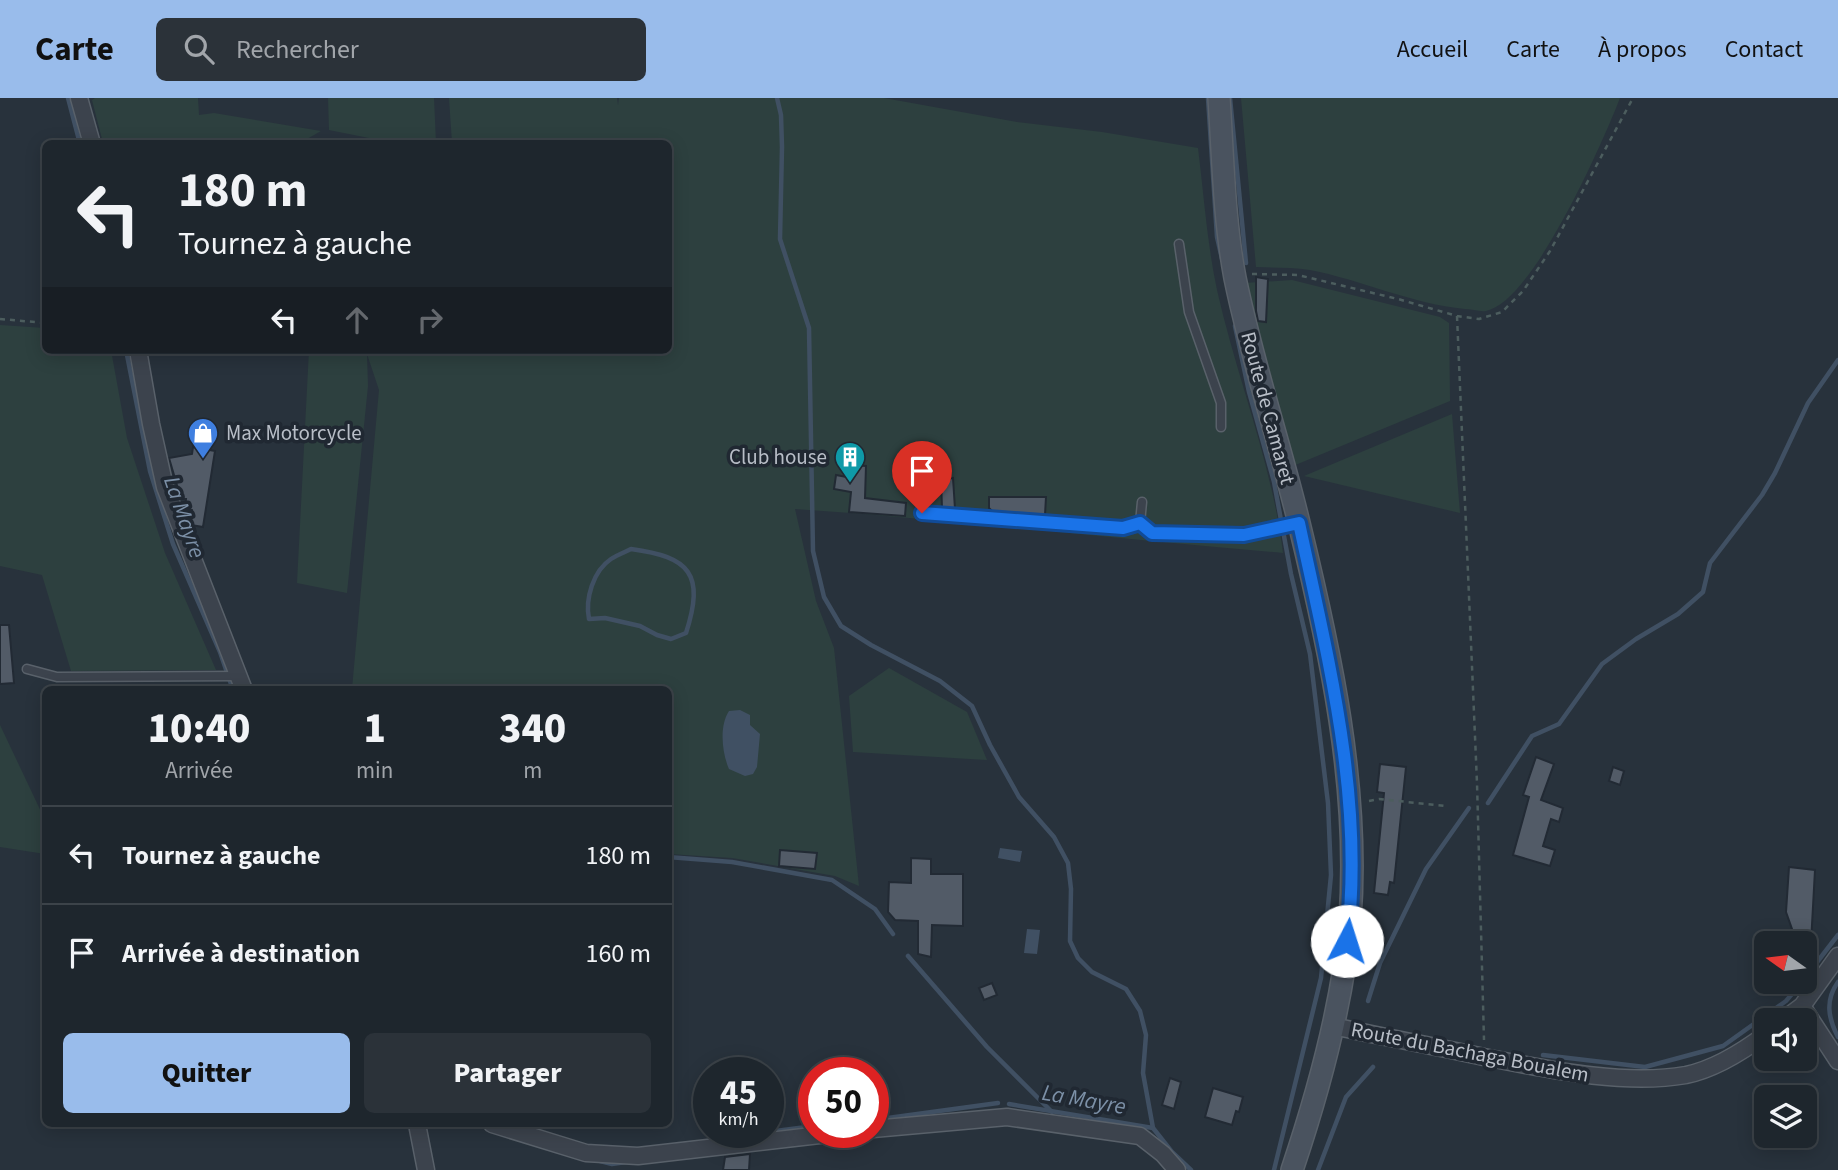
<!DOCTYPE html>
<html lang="fr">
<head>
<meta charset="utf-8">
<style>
	:root { --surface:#1e262d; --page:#2b3239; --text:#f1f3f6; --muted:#a1a5aa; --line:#3c4349; --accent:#99bceb }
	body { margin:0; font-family:"Source Sans 3",sans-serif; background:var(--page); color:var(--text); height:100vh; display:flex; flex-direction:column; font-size:26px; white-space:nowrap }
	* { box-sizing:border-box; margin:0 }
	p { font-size:23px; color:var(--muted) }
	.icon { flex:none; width:38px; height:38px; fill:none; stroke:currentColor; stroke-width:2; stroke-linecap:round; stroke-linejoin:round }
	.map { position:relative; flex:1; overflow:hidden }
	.drawer { position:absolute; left:42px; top:588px; width:630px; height:441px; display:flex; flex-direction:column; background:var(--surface); border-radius:10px; box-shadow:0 4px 18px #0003,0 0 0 2px var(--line) }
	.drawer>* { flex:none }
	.hud { position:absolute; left:42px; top:42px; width:630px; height:214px; border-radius:10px; box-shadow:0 4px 18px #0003,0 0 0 2px var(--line); background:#1e262d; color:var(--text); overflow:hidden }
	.needle { width:46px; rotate:284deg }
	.fabs { position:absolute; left:1754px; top:833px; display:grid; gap:14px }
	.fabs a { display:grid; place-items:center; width:63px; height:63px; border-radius:10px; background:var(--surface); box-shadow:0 4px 18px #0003,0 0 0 2px var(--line); font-size:35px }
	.speed { position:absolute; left:693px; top:959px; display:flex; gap:14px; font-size:35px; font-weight:700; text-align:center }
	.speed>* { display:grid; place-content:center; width:91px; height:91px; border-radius:50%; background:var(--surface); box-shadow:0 4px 18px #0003,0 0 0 2px var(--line); line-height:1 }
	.speed small { font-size:18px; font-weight:400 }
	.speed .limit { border:10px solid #d22; background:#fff; color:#111 }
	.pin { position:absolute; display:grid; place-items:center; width:60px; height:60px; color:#fff; margin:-72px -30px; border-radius:50% 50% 50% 0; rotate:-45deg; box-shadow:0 0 7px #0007 }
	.pin .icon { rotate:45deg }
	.me { position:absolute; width:77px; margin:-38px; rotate:5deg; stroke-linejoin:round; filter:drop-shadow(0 0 5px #0008) }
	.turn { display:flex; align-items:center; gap:24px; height:147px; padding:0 21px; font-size:32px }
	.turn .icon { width:91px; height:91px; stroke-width:2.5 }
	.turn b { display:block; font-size:49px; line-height:60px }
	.lanes { display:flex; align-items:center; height:66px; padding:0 21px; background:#0003; justify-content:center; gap:35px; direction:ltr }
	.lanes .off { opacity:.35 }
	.eta { display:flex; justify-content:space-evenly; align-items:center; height:119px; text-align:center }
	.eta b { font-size:42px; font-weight:800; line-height:49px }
	.primary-button { display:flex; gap:14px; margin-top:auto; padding:14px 21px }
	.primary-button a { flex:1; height:80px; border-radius:10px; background:var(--accent); color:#111; font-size:28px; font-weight:800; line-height:80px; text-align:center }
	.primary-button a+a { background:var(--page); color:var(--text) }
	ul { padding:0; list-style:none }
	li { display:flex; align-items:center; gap:21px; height:98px; padding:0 21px; border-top:2px solid var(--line) }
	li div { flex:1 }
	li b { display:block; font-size:26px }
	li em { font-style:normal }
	header { display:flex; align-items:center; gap:42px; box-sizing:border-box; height:98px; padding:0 35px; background:var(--accent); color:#111 }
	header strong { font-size:33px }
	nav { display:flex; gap:38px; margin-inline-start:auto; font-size:24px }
	.search { width:490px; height:63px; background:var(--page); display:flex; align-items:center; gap:18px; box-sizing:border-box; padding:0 24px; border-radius:10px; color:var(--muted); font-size:26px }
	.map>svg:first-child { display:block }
	.green { fill:#2d403f }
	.water { fill:#405063 }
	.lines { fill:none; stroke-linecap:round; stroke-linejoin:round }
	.stream { stroke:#405063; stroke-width:4.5 }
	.building { fill:#525b67; stroke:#222a34; stroke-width:2 }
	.service-casing { stroke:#59616a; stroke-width:11 }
	.minor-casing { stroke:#59616a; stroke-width:19 }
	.secondary-casing { stroke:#59616a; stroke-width:24 }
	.path { stroke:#4c5d5e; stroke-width:2.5; stroke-dasharray:5 5; stroke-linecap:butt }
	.service { stroke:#3c434d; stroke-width:8 }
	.minor { stroke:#3c434d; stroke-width:16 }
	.secondary { stroke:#4a535f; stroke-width:21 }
	.route-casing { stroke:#114b97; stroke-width:18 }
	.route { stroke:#1a73e8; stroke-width:12 }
	.labels { text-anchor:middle; stroke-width:7; stroke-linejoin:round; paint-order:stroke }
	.street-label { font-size:21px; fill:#b8bec7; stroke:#202832 }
	.poi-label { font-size:21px; fill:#b8bec7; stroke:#202832; text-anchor:start }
	.water-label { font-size:23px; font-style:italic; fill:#7c90a7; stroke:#202832 }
</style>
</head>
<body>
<header>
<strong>Carte</strong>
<div class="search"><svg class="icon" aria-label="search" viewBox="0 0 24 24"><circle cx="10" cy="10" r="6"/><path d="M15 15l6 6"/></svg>Rechercher</div>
<nav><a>Accueil</a><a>Carte</a><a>À propos</a><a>Contact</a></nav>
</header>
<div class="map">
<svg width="1838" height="1072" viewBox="0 0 1838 1072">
	<rect width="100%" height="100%" fill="#28323c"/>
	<g class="green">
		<path d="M 95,0 L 198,0 L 199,17 L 214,15 L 321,33 L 300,45 L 103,45 L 92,2 Z"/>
		<path d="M 328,0 L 434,0 L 436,45 L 394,45 L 329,32 Z"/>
		<path d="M 449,0 L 617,0 L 618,7 L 619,0 L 884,0 L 1017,24 L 1102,34 L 1198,50 C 1204,98 1207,145 1217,192 C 1237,281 1272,365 1283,455 C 1120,441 958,422 795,411 L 816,503 L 834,550 L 859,788 L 835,778 L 732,760 L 669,756 L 668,592 L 352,591 L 379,292 L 367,256 L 368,288 L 347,495 L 297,485 L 309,252 L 668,252 L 668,46 L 452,45 Z"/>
		<path d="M 1241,0 L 1620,0 C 1603,44 1533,204 1486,213 C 1480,214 1471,211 1465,211 C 1412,206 1362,182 1310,172 C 1292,169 1274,170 1256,169 Z"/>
		<path d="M 1292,182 L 1440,219 L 1449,225 L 1450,303 L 1293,368 L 1244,185 Z"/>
		<path d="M 0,227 L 45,230 L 46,252 L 111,252 L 127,340 L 165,455 L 216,572 L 71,573 L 42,477 L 0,468 Z"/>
		<path d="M 1452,316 L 1460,415 L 1304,378 Z"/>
		<path d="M 889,570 L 967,614 L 987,662 L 853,654 L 849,598 Z"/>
		<path d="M 0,627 L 45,722 L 45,756 L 0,749 Z"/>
	</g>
	<g class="water">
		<path d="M 740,612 L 750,617 L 750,627 L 760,636 L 757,669 L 753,676 L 745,678 L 729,671 C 722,655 719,628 729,613 Z"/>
		<path d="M 1000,750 L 1022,753 L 1020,764 L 998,760 Z"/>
		<path d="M 1027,831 L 1040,832 L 1037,856 L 1024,855 Z"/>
	</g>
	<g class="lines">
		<g class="stream">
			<path d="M 68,0 L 80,46"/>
			<path d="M 777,0 L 781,17 L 782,49 L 780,141 L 809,230 L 813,453 L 824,499 L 841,528 L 871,547 L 940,583 L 972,608 L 990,647 L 1019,699 L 1054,739 L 1068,765 L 1071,791 L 1070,843 L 1078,860 L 1092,874 L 1126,891 L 1140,913 L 1146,937 L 1143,975 L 1153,1030 L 1172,1054 L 1191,1072"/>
			<path d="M 1208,0 L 1217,139 L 1222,161"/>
			<path d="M 1230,0 L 1246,165"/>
			<path d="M 1235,228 L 1249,294 L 1274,384 L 1291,476 L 1310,556 L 1328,705 L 1331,777 L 1321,880 L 1274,1072"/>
			<path d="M 126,252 L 150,373 L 173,446 L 220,554 L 233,592"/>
			<path d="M 631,451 C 690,459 705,476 686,535 L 671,541 L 657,537 L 640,528 L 605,520 L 589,521 C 585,501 593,473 611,461 C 617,457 625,454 631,451 Z"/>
			<path d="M 1488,705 L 1532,638 L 1559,626 L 1602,566 L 1636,541 L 1678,516 L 1703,494 L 1710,465 L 1762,397 L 1775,375 L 1808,305 L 1838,262"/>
			<path d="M 668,759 L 732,764 L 832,782 L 875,811 L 893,836"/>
			<path d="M 908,858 L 987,949 L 1052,1014"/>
			<path d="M 1804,881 L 1838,837"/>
			<path d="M 1838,884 C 1825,902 1828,920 1838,939"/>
			<path d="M 1368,903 L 1380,865 L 1426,771 L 1469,710"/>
			<path d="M 1543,957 L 1645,969 L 1723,948 L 1786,903 L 1802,884"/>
			<path d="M 1009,1006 L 1153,1030"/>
			<path d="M 873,1022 L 998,1005"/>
			<path d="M 469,1026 L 488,1029"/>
			<path d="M 768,1034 L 814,1028"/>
			<path d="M 734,1039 L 767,1034"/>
			<path d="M 847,1040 L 873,1036"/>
			<path d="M 600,1063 L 612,1066 L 626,1064"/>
			<path d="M 1318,1072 L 1346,999 L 1373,969"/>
		</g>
	</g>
	<g class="building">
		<path d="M 1256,179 L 1268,181 L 1266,224 L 1258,223 L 1256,213 Z"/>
		<path d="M 193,349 L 215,353 L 203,429 L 191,427 L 192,412 L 185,411 L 186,401 L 181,401 L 169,360 L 192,356 Z"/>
		<path d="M 852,367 L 866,368 L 865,400 L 906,405 L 905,418 L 849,414 L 851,394 L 834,391 L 836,377 L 852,380 Z"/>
		<path d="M 953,380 L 955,411 L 942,410 L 941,382 Z"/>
		<path d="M 989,399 L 1046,399 L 1045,417 L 993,414 L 989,410 Z"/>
		<path d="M 0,527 L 9,527 L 14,585 L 0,586 Z"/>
		<path d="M 1536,659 L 1554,666 L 1541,702 L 1563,710 L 1559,724 L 1551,721 L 1543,748 L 1555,752 L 1550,768 L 1513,757 L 1529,699 L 1523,697 Z"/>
		<path d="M 1380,666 L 1406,669 L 1394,785 L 1390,784 L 1388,797 L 1374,795 L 1384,695 L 1377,694 Z"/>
		<path d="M 1613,669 L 1624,673 L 1620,687 L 1609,683 Z"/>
		<path d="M 780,752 L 817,755 L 815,771 L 779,768 Z"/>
		<path d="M 911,760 L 931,761 L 931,776 L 963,776 L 963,828 L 932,827 L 931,859 L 918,856 L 918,823 L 895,822 L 888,814 L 889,784 L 911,785 Z"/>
		<path d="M 1789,769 L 1815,772 L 1811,845 L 1797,845 L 1786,814 Z"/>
		<path d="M 992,885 L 997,897 L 984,902 L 979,890 Z"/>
		<path d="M 1170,980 L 1181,984 L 1174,1011 L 1162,1007 Z"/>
		<path d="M 1213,990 L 1243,999 L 1239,1014 L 1236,1013 L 1232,1027 L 1205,1019 Z"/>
		<path d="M 750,1056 L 749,1072 L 723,1072 L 725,1059 Z"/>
	</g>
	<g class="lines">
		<g class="service-casing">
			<g id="service">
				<path d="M 1179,146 L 1189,214 L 1221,305 L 1221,329"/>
				<path d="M 1142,404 L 1140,425 L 1152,435 L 1244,437 L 1299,425"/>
				<path d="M 922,415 L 1123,430 L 1140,425"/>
				<path d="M 27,571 L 57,579 L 238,578"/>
			</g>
		</g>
		<g class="minor-casing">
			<g id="minor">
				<path d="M 79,0 L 92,46"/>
				<path d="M 138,252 L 151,326 L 165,389 L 244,592"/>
				<path d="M 1802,908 L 1838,963"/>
				<path d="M 1783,922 L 1802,908 L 1838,858"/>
				<path d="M 1333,928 C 1383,939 1434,948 1484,959 C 1546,971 1623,988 1686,977 C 1715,971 1742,954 1766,936"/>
				<path d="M 417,1026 L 426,1072"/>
				<path d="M 492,1026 L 586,1055 L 638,1058 L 846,1034"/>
				<path d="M 873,1031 L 1007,1019 L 1140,1038 L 1163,1056 L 1177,1072"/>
			</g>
		</g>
		<g class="secondary-casing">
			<path id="secondary" d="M 1219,0 C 1223,60 1224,122 1235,180 C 1252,263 1279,343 1299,425 C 1330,552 1360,689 1350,821 C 1343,906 1319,992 1292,1072"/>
		</g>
		<g class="path">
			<path d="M 1252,176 L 1298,177 L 1398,201 L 1457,218 L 1479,221 L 1502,214 L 1523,193 L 1550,153 L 1633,0"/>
			<path d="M 1457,218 L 1477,685 L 1484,942"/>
			<path d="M 0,221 L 46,225"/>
			<path d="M 1369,703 L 1379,701 L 1445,708"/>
		</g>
		<use href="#service" class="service"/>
		<use href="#minor" class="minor"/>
		<use href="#secondary" class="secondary"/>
	</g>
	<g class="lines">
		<g class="route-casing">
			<path id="route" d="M 922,415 L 1123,430 L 1140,425 L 1152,435 L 1244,437 L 1299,425 C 1328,561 1365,703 1347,843"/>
		</g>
		<use href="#route" class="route"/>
	</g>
	<defs>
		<g id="shop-pin" transform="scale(1.575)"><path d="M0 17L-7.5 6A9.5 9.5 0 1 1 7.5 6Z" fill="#3f7fe0" stroke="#202832"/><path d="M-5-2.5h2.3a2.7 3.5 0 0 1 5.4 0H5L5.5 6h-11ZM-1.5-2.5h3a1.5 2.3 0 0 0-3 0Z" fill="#fff"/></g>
		<g id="building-pin" transform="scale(1.575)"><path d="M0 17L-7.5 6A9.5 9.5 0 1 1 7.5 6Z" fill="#0f9aa8" stroke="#202832"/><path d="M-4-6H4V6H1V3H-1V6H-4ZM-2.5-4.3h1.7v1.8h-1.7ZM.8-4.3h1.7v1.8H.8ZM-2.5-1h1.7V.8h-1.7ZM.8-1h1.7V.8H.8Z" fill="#fff"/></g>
	</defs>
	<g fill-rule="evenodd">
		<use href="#shop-pin" x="203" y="335"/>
		<use href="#building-pin" x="850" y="359"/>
	</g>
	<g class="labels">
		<g class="street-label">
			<text transform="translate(1268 310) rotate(75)" y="7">Route de Camaret</text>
			<text transform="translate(1470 954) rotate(11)" y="7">Route du Bachaga Boualem</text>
		</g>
		<g class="poi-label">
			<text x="226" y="342">Max Motorcycle</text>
			<text x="827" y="366" text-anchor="end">Club house</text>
		</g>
		<g class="water-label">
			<text transform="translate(185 419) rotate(71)" y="8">La Mayre</text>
			<text transform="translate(1084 1001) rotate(10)" y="8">La Mayre</text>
		</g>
	</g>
</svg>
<div class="fabs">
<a><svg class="needle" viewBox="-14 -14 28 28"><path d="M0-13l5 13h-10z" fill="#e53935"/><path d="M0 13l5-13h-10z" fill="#a1a5aa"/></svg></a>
<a><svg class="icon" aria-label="sound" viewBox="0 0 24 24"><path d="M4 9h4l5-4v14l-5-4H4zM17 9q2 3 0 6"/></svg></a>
<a><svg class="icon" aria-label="layers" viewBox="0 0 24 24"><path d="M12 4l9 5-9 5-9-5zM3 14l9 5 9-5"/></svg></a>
</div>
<div class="speed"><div>45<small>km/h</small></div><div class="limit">50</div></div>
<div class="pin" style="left:922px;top:415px;background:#d93025"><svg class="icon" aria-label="arrive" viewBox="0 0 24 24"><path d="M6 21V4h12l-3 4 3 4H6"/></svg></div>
<svg class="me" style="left:1347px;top:843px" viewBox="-20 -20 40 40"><circle r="19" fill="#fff"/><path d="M0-13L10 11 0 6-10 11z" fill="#1a73e8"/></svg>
<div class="hud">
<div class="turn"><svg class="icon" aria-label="left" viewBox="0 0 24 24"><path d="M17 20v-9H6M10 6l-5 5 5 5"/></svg><div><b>180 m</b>Tournez à gauche</div></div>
<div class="lanes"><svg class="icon" aria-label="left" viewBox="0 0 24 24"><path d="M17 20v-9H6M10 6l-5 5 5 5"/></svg><svg class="icon off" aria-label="ahead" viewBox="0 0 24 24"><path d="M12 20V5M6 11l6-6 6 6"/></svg><svg class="icon off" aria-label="right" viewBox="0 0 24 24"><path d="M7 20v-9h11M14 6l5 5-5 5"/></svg></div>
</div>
<section class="drawer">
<div class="eta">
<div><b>10:40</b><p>Arrivée</p></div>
<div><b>1</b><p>min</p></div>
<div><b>340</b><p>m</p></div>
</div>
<ul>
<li><svg class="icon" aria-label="left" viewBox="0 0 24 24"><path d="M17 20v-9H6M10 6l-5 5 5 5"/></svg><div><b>Tournez à gauche</b></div><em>180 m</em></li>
<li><svg class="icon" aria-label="arrive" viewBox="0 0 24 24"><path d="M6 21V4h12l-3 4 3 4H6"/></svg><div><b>Arrivée à destination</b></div><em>160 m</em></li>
</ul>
<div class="primary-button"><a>Quitter</a><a>Partager</a></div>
</section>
</div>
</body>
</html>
